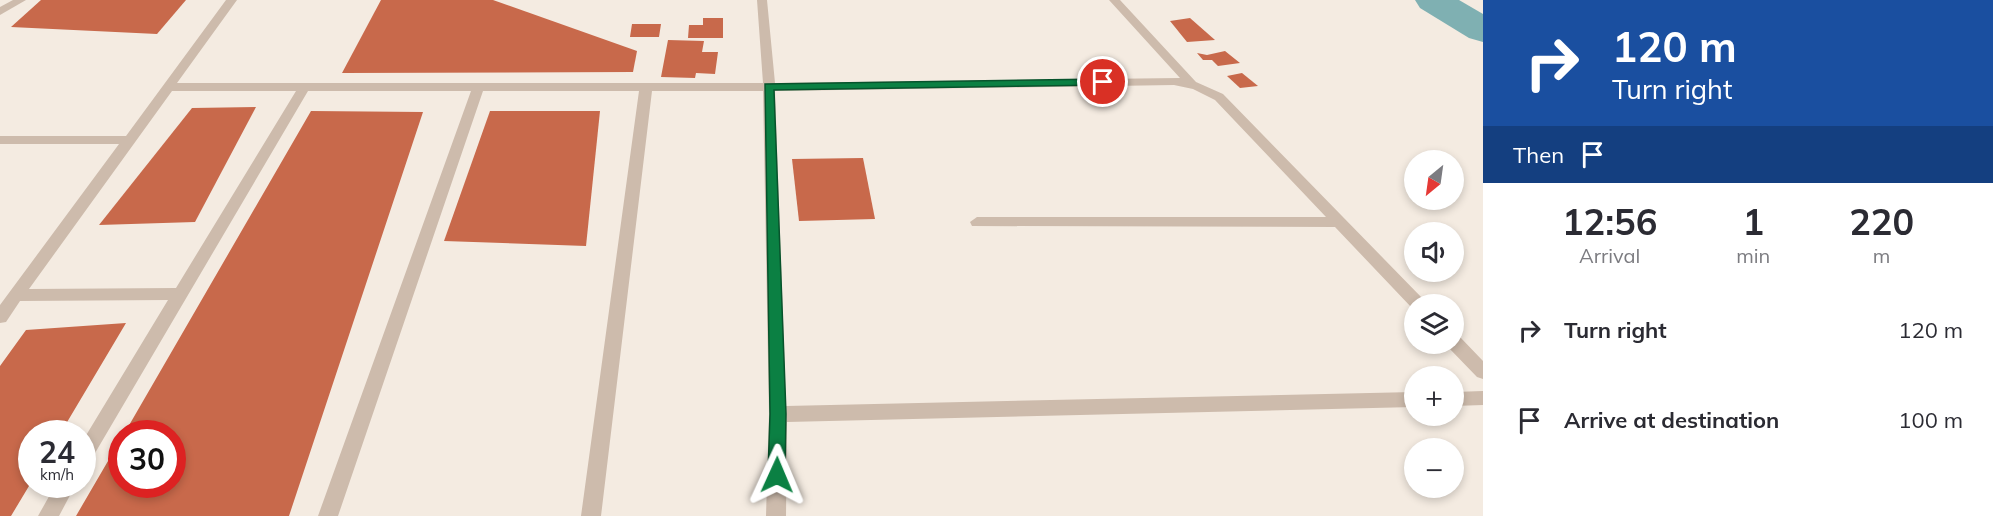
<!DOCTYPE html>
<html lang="en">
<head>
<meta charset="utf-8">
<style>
	:root { --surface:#fff; --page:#f7f7f7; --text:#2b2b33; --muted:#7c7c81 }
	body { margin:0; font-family:Mulish,sans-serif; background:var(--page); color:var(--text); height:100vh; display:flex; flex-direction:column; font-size:22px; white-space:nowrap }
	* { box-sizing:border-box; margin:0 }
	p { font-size:20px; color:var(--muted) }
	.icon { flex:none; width:33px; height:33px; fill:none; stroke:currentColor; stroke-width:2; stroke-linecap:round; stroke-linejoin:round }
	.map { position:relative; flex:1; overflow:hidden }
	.panel { display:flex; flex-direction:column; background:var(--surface); width:510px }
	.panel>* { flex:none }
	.guide { background:#1a4fa0; color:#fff; overflow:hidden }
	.needle { width:39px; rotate:209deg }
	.tools { position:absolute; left:1404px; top:150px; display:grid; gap:12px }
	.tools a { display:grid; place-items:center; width:60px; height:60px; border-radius:50%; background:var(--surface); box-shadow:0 3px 9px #0003; font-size:30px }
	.speed { position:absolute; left:18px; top:420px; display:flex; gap:12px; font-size:30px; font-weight:700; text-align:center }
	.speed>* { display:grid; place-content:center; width:78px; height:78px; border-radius:50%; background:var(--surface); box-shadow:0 3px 9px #0003; line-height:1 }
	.speed small { font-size:15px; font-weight:400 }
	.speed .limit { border:9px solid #d22; background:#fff; color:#111 }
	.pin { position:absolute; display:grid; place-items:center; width:51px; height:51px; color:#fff; margin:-26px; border:3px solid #fff; border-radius:50%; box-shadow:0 2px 6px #0007 }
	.me { position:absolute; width:66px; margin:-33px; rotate:1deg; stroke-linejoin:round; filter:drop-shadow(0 0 4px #0008) }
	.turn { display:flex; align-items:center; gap:21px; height:126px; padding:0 30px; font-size:27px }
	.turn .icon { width:78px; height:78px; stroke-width:2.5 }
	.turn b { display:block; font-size:42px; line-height:51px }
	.then { display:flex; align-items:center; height:57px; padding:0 30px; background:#0003; gap:12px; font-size:22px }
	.eta { display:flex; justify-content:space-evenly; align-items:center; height:102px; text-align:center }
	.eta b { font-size:36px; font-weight:700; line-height:42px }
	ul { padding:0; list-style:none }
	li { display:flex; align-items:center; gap:18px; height:90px; padding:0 30px }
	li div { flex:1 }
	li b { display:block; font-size:22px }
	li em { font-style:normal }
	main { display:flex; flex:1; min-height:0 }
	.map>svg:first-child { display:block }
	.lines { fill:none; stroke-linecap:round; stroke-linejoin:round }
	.river { fill:#7fb0b2; fill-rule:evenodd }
	.building { fill:#c8694b }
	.street { fill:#cdbbac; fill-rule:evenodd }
	.route { fill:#0b8043; stroke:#07532c; stroke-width:1.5 }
</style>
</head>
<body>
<main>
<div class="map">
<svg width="1483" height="516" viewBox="0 0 1483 516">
	<rect width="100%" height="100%" fill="#f4ebe1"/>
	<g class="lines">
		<path class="river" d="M 1415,0 L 1459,0 L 1483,14 L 1483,42 L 1469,38 L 1420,8 Z"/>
	</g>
	<g class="building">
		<path d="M 41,0 L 186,0 L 157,34 L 11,27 Z"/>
		<path d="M 381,0 L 493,0 L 637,51 L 633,72 L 342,73 Z"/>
		<path d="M 703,18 L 723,18 L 723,38 L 688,38 L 689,25 L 703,25 Z"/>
		<path d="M 1190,18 L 1215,40 L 1187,42 L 1170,21 Z"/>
		<path d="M 632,24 L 661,24 L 659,37 L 630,37 Z"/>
		<path d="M 668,40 L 704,41 L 702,52 L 718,52 L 715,74 L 696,73 L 695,78 L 661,77 Z"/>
		<path d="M 1225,51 L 1240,63 L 1218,66 L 1212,60 L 1203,60 L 1197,53 L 1207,55 Z"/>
		<path d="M 1242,73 L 1258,86 L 1240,88 L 1227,76 Z"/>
		<path d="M 256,107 L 195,222 L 99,225 L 192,108 Z"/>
		<path d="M 311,111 L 423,112 L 289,516 L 76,516 L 122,437 L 122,484 L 172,484 L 172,434 L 124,434 Z"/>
		<path d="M 490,111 L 600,111 L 586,246 L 444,241 Z"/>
		<path d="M 863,158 L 875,219 L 799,221 L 792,159 Z"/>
		<path d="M 126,323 L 60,434 L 32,434 L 32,481 L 11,516 L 0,516 L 0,366 L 26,330 Z"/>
	</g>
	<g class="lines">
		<g class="street">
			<path d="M 13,0 L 26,0 L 0,15 L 0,7 Z"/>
			<path d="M 226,0 L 237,0 L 177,83 L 763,83 L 757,0 L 767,0 L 775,83 L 1180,78 L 1109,0 L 1120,0 L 1196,82 L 1223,94 L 1424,300 L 1426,304 L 1414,304 L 1414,309 L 1412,308 L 1335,227 L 972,226 L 970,222 L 977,217 L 1326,217 L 1215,100 L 1193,89 L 1174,85 L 775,91 L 786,406 L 1414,392 L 1414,407 L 787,422 L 786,516 L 766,516 L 769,414 L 763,91 L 652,91 L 601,516 L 581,516 L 639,91 L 483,91 L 338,516 L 318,516 L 471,91 L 308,91 L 88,465 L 82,467 L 82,442 L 168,300 L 20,301 L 6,322 L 0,323 L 0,305 L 119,144 L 0,144 L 0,136 L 126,136 ZM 172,91 L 296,91 L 176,288 L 29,289 Z"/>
			<path d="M 1454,335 L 1460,337 L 1483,361 L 1483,379 L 1477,377 L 1448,347 L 1447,344 L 1454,344 Z"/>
			<path d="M 1483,391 L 1483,405 L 1454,406 L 1454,392 Z"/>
			<path d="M 56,484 L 76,484 L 59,516 L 38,516 Z"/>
		</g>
	</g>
	<path class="route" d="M 1103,79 L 1108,82 L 1107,85 L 774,90 L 786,414 L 785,475 L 783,481 L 777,483 L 771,481 L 768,475 L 770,414 L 765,84 Z"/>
</svg>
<div class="tools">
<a><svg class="needle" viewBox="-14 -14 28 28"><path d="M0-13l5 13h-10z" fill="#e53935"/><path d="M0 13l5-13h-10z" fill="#7c7c81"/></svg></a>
<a><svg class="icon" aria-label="sound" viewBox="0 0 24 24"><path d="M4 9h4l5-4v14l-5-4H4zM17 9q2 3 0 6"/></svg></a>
<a><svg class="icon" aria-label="layers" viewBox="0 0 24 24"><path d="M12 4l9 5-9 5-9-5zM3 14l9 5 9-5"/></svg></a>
<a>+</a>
<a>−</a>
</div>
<div class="speed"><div>24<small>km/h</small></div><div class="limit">30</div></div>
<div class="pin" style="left:1103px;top:82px;background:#d93025"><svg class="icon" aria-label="arrive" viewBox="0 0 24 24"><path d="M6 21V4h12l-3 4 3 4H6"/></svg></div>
<svg class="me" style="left:777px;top:475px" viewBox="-20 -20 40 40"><path d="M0-17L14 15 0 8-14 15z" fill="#0b8043" stroke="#fff" stroke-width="4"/></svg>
</div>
<section class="panel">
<div class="guide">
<div class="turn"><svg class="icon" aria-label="right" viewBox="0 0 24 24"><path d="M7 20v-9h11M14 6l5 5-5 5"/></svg><div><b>120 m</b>Turn right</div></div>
<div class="then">Then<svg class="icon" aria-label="arrive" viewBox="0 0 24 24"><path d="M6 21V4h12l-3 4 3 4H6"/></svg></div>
</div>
<div class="eta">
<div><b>12:56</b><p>Arrival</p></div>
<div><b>1</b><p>min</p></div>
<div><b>220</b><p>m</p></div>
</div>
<ul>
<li><svg class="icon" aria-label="right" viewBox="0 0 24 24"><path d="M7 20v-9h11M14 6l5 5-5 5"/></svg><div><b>Turn right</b></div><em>120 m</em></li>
<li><svg class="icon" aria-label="arrive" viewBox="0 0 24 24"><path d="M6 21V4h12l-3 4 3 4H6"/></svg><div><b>Arrive at destination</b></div><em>100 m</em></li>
</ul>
</section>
</main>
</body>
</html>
